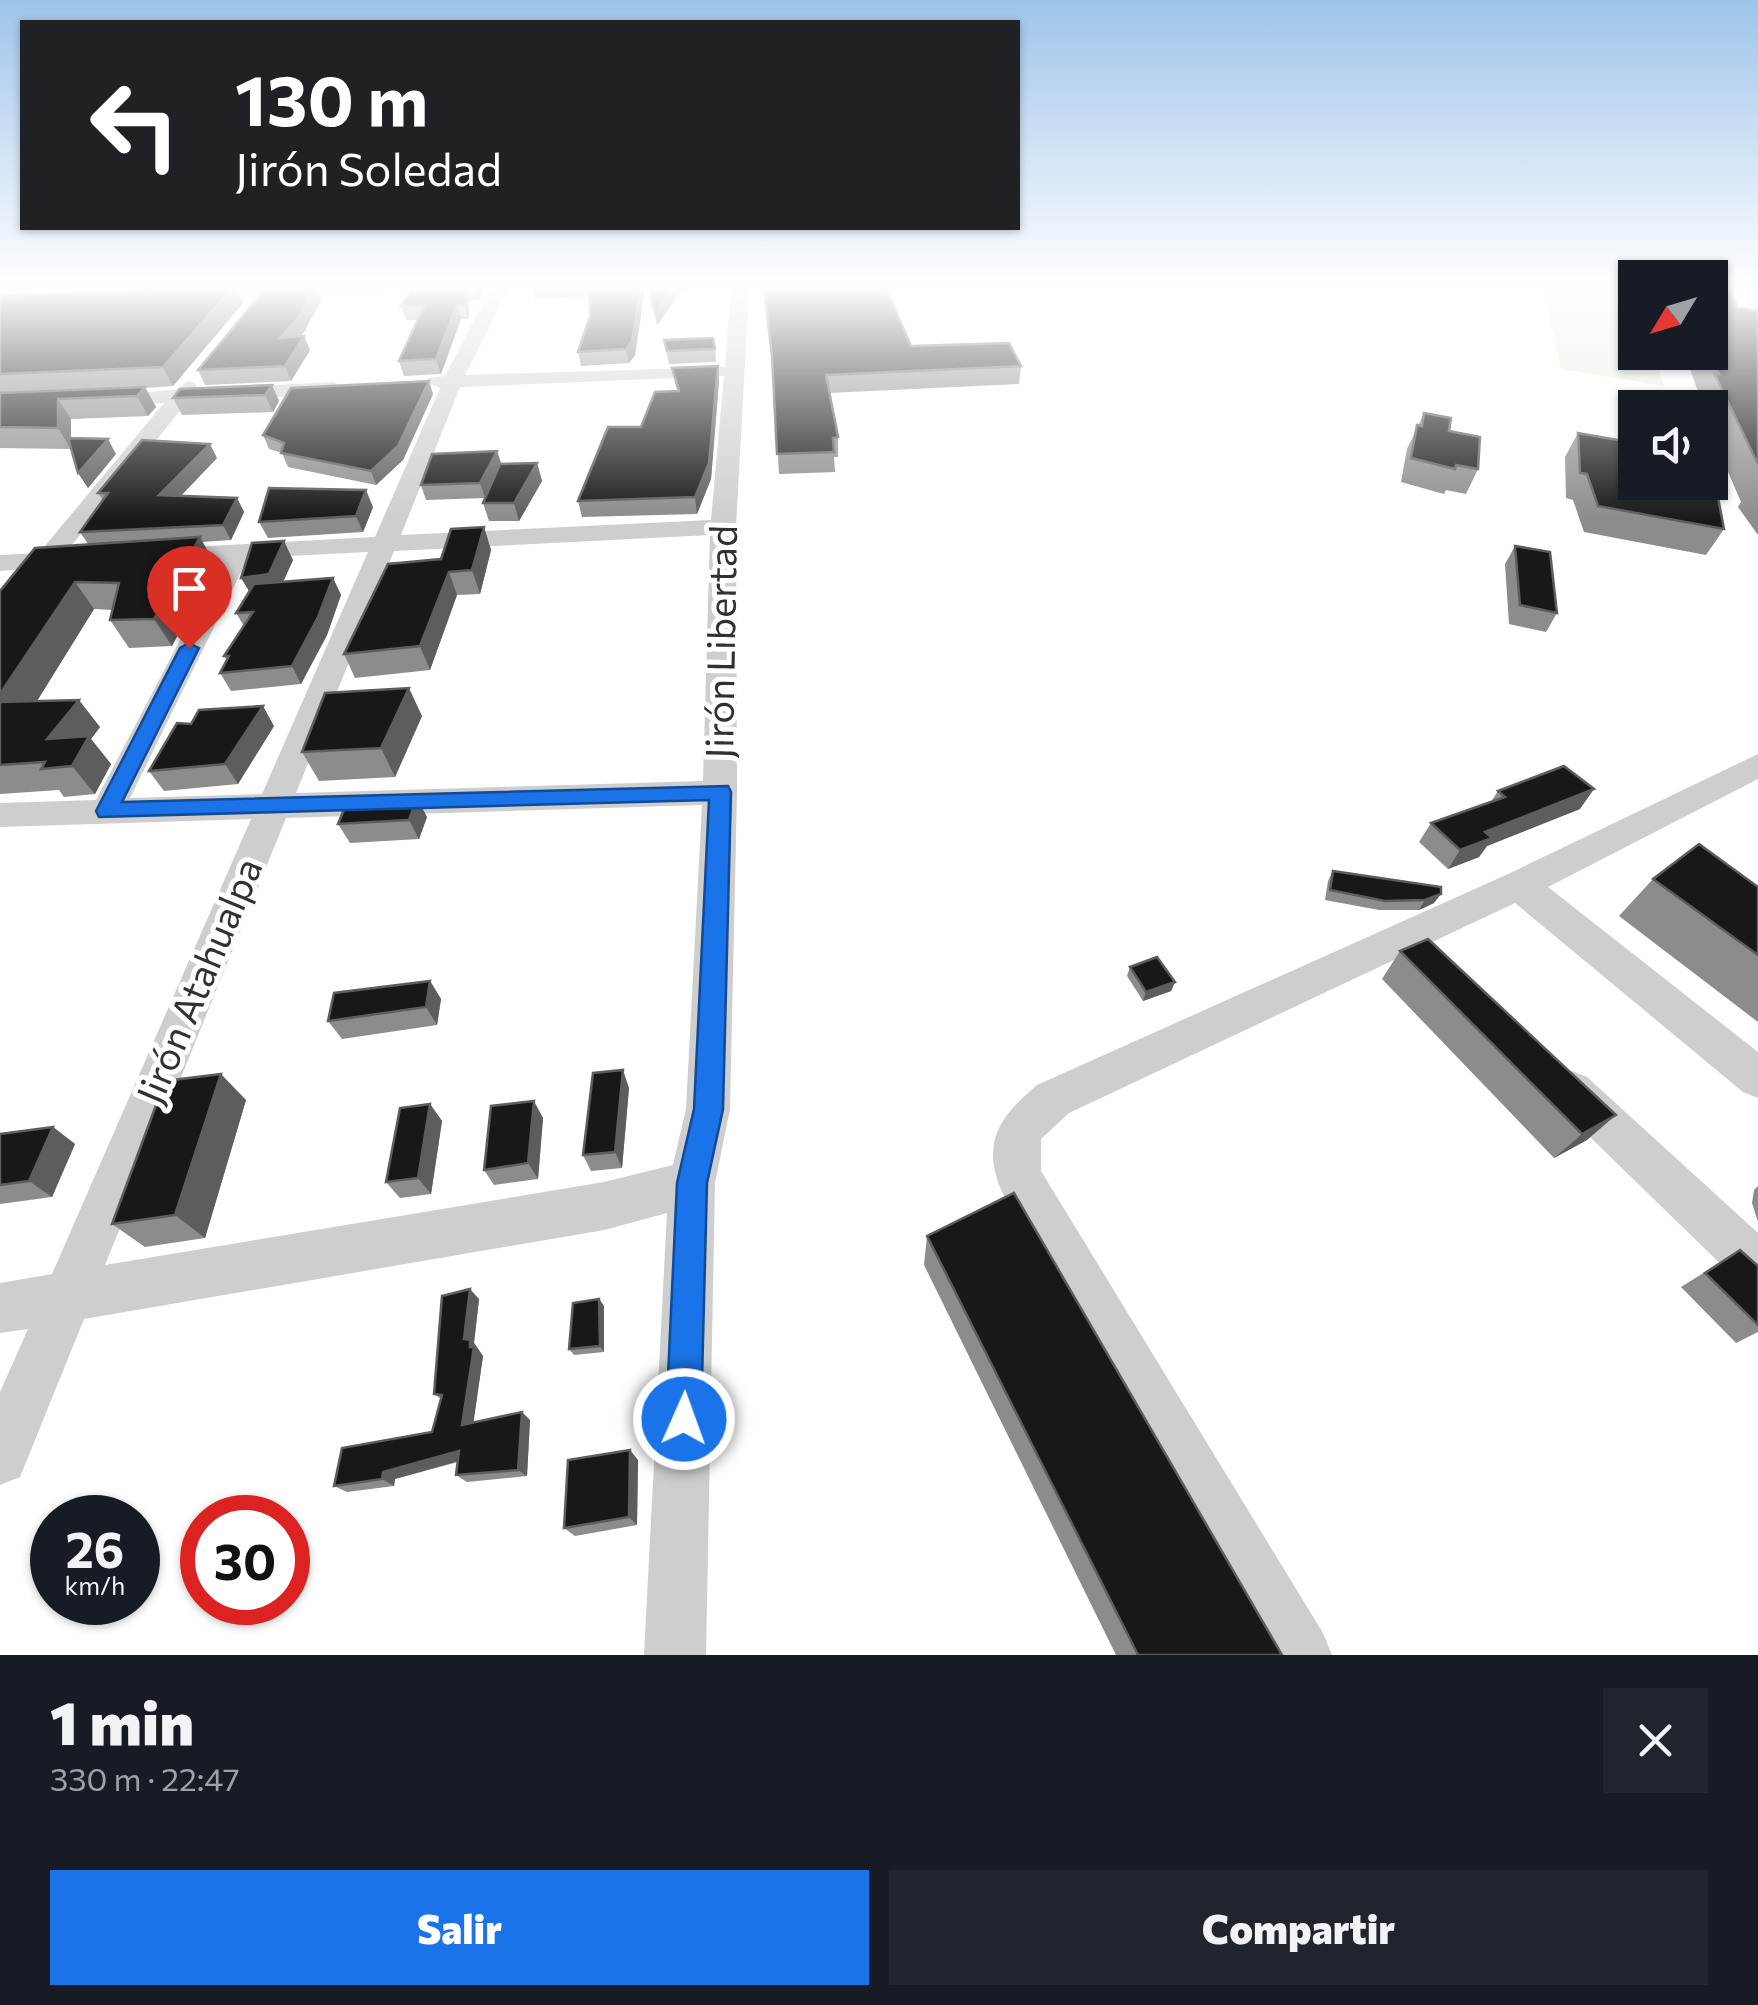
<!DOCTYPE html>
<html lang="es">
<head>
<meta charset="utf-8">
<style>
	:root { --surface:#171b24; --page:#20242c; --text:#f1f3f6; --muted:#9ea1a6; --accent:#1a73e8 }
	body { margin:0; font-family:Commissioner,sans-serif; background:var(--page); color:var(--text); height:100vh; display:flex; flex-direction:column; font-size:38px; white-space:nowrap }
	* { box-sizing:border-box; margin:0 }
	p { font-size:32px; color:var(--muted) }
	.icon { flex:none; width:55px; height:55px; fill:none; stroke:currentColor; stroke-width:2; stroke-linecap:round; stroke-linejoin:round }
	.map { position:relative; height:1655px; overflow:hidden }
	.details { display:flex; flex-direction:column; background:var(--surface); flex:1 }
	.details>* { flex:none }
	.top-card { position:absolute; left:20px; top:20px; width:1000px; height:210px; border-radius:0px; box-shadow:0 2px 8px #0004; background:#202124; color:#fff; overflow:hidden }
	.needle { width:65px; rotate:232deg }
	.fabs { position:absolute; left:1618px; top:260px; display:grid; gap:20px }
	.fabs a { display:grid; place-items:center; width:110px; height:110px; border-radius:0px; background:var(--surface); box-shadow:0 2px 8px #0004; font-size:50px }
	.speed { position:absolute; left:30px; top:1495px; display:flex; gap:20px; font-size:50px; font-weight:700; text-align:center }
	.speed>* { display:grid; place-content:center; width:130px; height:130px; border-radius:50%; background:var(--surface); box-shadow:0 2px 8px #0004; line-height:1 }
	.speed small { font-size:25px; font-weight:400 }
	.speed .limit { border:15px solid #d22; background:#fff; color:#111 }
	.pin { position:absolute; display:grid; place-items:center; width:85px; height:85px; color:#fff; margin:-102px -42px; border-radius:50% 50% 50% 0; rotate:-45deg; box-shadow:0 0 10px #0007 }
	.pin .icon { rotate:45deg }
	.me { position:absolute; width:110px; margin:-55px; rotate:2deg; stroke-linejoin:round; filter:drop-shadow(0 0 8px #0008) }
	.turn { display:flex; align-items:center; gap:35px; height:210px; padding:0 50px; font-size:45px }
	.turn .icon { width:130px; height:130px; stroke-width:2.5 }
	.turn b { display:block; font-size:70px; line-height:85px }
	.round { display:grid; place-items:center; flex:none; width:105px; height:105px; border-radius:0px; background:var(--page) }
	.summary { display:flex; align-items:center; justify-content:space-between; height:170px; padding:0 50px }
	h1 { font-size:60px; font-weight:800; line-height:75px }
	.primary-button { display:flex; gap:20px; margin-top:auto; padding:20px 50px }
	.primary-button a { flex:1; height:115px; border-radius:0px; background:var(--accent); color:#fff; font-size:40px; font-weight:800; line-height:115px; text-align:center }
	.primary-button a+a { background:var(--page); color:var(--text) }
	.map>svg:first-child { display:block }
	.green { fill:#e5eddf }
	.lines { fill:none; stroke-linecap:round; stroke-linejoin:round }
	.minor { fill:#cecece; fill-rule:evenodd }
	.major { fill:#a9a9a9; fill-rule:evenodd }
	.wall { fill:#8c8c8c }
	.shaded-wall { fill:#5d5d5d }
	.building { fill:#181818; stroke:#5d5d5d; stroke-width:2.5 }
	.route { fill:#1a73e8; stroke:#114b97; stroke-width:2.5 }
	.labels { text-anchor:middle; stroke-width:10; stroke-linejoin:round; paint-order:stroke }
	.street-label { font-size:38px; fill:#313131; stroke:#fff }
</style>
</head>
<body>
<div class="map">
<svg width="1758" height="1655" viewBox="0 0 1758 1655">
	<rect width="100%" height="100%" fill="#fff"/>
	<path class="green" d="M 1543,288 L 1633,294 L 1635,352 L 1653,353 L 1664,386 L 1561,369 Z"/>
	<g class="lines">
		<g class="minor">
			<path d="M 260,288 L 391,288 L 382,293 L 193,301 L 184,296 L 193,291 Z"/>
			<path d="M 491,288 L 509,288 L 465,375 L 725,367 L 731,288 L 749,288 L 736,527 L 737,792 L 730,1109 L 715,1183 L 706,1655 L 644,1655 L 667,1213 L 604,1230 L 84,1319 L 20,1477 L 0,1485 L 0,1392 L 28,1329 L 0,1333 L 0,1283 L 52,1274 L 251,819 L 0,827 L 0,803 L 96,800 L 222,560 L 160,563 L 147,555 L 151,549 L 375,537 L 440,388 L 425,382 L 428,378 L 445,376 ZM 724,376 L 711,520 L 401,535 L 460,387 ZM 710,535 L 703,781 L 296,793 L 394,551 ZM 368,552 L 262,794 L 130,798 L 248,558 ZM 702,805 L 686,1109 L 673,1165 L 604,1182 L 105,1265 L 286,818 Z"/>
			<path d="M 188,381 L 195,383 L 197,389 L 334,382 L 344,388 L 334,394 L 187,402 L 67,551 L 77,553 L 81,559 L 77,565 L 54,568 L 10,623 L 0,625 L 0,599 L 25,569 L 0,571 L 0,555 L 39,553 L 164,403 L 106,406 L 99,404 L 96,400 L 99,396 L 175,390 Z"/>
			<path d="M 1758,754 L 1758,779 L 1548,887 L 1758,1052 L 1758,1098 L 1743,1092 L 1515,903 L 1069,1113 L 1041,1139 L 1041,1171 L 1323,1633 L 1332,1655 L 1266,1655 L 1002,1192 C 980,1141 1001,1116 1037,1085 L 1506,875 Z"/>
			<path d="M 1572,1071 L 1587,1077 L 1758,1233 L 1758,1282 L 1751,1285 L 1734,1277 L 1557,1105 L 1550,1091 L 1557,1077 Z"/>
		</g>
		<path class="major" d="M 8,288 L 33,288 L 0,311 L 0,293 Z"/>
	</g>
	<g class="wall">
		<path d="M 266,288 L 317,288 L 322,299 L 300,336 L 310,350 L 291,381 L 205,385 L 198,370 Z"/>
		<path d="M 414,288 L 484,288 L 479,300 L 468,301 L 469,319 L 461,319 L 441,374 L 404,376 L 399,361 L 417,320 L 406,320 L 401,306 Z"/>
		<path d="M 532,288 L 645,288 L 635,355 L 629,363 L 581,366 L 578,352 L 590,316 L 590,297 L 535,299 Z"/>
		<path d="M 647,288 L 690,288 L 688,292 L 681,292 L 657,325 Z"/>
		<path d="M 763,288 L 893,288 L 886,288 L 911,346 L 1021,366 L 1019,384 L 829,393 L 838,437 L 838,457 L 834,457 L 835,472 L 779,474 L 773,369 Z"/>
		<path d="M 1710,288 L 1737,308 L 1758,311 L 1758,535 L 1738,507 L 1741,502 L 1710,430 L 1710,408 L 1700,408 L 1697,401 L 1700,397 L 1684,352 L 1710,352 Z"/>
		<path d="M 0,296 L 243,303 L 173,386 L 145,388 L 156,407 L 148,416 L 71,419 L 71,438 L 116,454 L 88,488 L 71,449 L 0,448 Z"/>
		<path d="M 664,340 L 715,349 L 716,362 L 669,364 Z"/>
		<path d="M 718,366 L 719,381 L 711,479 L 697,514 L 582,517 L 578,501 L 641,427 L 677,391 L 672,368 Z"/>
		<path d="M 272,385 L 279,401 L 273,412 L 182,415 L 173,398 Z"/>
		<path d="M 433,394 L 403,460 L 376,485 L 288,467 L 282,453 L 269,449 L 263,435 Z"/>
		<path d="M 1424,413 L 1449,431 L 1478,469 L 1466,494 L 1446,490 L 1444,494 L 1401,482 L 1407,449 Z"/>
		<path d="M 1578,433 L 1724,529 L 1706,555 L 1584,532 L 1573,500 L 1566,498 L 1565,457 Z"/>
		<path d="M 497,451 L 501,464 L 537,463 L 542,481 L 519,521 L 489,521 L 483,503 L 485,498 L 426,500 L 421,485 Z"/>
		<path d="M 217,458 L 181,496 L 237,498 L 244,512 L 231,540 L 202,542 L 215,564 L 172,646 L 129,648 L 110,620 L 113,610 L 94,609 L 37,701 L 100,727 L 91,739 L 111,764 L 95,794 L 64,797 L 59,790 L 0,794 L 0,591 L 88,544 L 80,532 L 103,500 L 98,493 Z"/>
		<path d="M 373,507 L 363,532 L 268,538 L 259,522 Z"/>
		<path d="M 484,527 L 491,550 L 480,594 L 457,595 L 430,670 L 355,678 L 344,654 L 441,559 Z"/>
		<path d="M 1515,546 L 1557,613 L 1546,632 L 1509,624 L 1505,564 Z"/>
		<path d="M 293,560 L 283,582 L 333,578 L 341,595 L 327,635 L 301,684 L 231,691 L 220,673 L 227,661 L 224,656 L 244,626 L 236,613 Z"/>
		<path d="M 422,716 L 395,777 L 319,781 L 302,752 Z"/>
		<path d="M 191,724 L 274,726 L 238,784 L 164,791 L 149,771 Z"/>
		<path d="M 1498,791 L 1580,809 L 1487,846 L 1479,857 L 1448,869 L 1419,842 L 1431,823 L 1491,802 Z"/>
		<path d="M 427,817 L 419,839 L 350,843 L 338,824 Z"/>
		<path d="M 1333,871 L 1434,903 L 1419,910 L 1379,910 L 1325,900 L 1328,881 Z"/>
		<path d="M 1653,879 L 1758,887 L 1758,1022 L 1619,916 Z"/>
		<path d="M 1400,951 L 1587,1140 L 1554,1158 L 1382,979 Z"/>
		<path d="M 1130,967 L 1175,982 L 1171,991 L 1143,1001 L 1127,976 Z"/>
		<path d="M 430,981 L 441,999 L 437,1025 L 342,1039 L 328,1021 Z"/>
		<path d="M 629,1088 L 622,1168 L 591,1171 L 583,1155 Z"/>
		<path d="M 246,1100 L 205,1238 L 145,1247 L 112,1224 Z"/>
		<path d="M 430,1104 L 442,1121 L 431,1194 L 400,1198 L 386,1182 Z"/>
		<path d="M 543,1118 L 538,1179 L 494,1185 L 484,1170 Z"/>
		<path d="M 53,1127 L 75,1144 L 52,1197 L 0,1204 L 0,1134 Z"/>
		<path d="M 1758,1186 L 1758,1222 L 1752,1203 L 1754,1190 Z"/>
		<path d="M 927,1236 L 1282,1655 L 1116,1655 L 924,1265 Z"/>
		<path d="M 1740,1250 L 1758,1266 L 1758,1332 L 1736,1343 L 1681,1287 Z"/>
		<path d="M 479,1299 L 474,1343 L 483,1356 L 473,1423 L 530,1420 L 527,1476 L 467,1482 L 456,1475 L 458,1462 L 395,1479 L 394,1486 L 347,1492 L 334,1486 L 432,1432 L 441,1399 L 434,1394 Z"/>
		<path d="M 599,1299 L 604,1306 L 604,1352 L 574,1355 L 569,1349 Z"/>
		<path d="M 638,1460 L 637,1525 L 575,1536 L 564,1528 Z"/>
	</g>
	<g class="shaded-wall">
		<path d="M 232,288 L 236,288 L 243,303 L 173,386 L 163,367 Z"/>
		<path d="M 315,288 L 317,288 L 322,299 L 304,332 L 286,352 L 280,338 Z"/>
		<path d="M 465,288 L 468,301 L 469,319 L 465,305 Z"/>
		<path d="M 476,288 L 484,288 L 479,300 Z"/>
		<path d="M 641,288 L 645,288 L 635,355 L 629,363 L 626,349 Z"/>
		<path d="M 673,288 L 681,288 L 681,292 L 657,325 L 655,311 Z"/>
		<path d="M 457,305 L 461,319 L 441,374 L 436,359 Z"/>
		<path d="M 304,336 L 310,350 L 291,381 L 285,366 Z"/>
		<path d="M 718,366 L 719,381 L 711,479 L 697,514 L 695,497 Z"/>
		<path d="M 429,381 L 433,394 L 403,460 L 376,485 L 371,471 Z"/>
		<path d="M 272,385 L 279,401 L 273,412 L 265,395 Z"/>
		<path d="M 145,387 L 156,407 L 148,416 L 137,396 Z"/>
		<path d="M 58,399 L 71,419 L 71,449 L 58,428 Z"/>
		<path d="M 108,439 L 116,454 L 88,488 L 78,473 Z"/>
		<path d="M 210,444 L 217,458 L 168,509 L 159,495 Z"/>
		<path d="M 497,451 L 502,466 L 485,498 L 480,483 Z"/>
		<path d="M 537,463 L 542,481 L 519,521 L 514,503 Z"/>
		<path d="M 366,490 L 373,507 L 363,532 L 356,516 Z"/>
		<path d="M 237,498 L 244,512 L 231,540 L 223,525 Z"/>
		<path d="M 484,527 L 491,550 L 480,594 L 472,570 Z"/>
		<path d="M 200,537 L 215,564 L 172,646 L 154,619 Z"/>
		<path d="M 284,541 L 293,560 L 278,593 L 252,596 L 241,578 Z"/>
		<path d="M 449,572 L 457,595 L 430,670 L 420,646 Z"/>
		<path d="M 333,578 L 341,595 L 327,635 L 301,684 L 292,666 Z"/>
		<path d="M 75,582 L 94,609 L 19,730 L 0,708 L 0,694 Z"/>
		<path d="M 409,688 L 422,716 L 395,777 L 381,748 Z"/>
		<path d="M 79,700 L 100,727 L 91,739 L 111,764 L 95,794 L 72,766 L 75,761 L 70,767 L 47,739 Z"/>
		<path d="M 263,706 L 274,726 L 238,784 L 225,764 Z"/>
		<path d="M 1594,789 L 1580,809 L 1487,846 L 1479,857 L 1448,869 L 1460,850 L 1485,832 Z"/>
		<path d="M 417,798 L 427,817 L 419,839 L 409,820 Z"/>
		<path d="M 1441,894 L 1434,903 L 1419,910 L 1425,900 Z"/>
		<path d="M 430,981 L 441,999 L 437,1025 L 426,1007 Z"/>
		<path d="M 1175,982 L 1171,991 L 1143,1001 L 1146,992 Z"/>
		<path d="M 623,1070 L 629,1088 L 622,1168 L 615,1152 Z"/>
		<path d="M 221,1074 L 246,1100 L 205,1238 L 175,1215 Z"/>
		<path d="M 534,1101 L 543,1118 L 538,1179 L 528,1163 Z"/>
		<path d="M 430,1104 L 442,1121 L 431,1194 L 418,1178 Z"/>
		<path d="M 1616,1115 L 1587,1140 L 1554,1158 L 1582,1134 Z"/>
		<path d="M 53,1127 L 75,1144 L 52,1197 L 29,1181 Z"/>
		<path d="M 470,1289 L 479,1299 L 474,1343 L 483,1356 L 472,1433 L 462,1425 L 470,1347 L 464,1339 Z"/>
		<path d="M 599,1299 L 604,1306 L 604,1352 L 600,1346 Z"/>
		<path d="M 522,1412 L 530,1420 L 527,1476 L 518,1470 Z"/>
		<path d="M 630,1450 L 638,1460 L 637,1525 L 629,1517 Z"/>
		<path d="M 459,1451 L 469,1458 L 395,1479 L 394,1486 L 382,1479 L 383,1472 Z"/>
	</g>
	<g class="building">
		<path d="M 171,288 L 232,288 L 163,367 L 0,374 L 0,296 Z"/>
		<path d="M 266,288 L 315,288 L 298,318 L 280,338 L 304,336 L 285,366 L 198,370 Z"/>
		<path d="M 414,288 L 465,288 L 465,305 L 457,305 L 436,359 L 399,361 L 424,306 L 401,306 Z"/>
		<path d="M 589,288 L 641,288 L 632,341 L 626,349 L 578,352 L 590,316 Z"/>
		<path d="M 648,288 L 673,288 L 655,311 Z"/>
		<path d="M 764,288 L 886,288 L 911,346 L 1009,343 L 1021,366 L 826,375 L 838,437 L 833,438 L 834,452 L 777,454 L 772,356 Z"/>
		<path d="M 1710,288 L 1731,288 L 1737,308 L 1758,311 L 1758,464 L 1714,373 L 1719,374 L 1710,352 L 1710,322 L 1712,322 L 1710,317 Z"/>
		<path d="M 713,338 L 715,349 L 667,351 L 664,340 Z"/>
		<path d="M 718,366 L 709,463 L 695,497 L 578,501 L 608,427 L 641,427 L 655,392 L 679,391 L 672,368 Z"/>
		<path d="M 429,381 L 398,446 L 371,471 L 281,453 L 284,443 L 263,435 L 291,388 Z"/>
		<path d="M 272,385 L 265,395 L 173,398 L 180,389 Z"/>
		<path d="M 145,387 L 137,396 L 58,399 L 58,428 L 0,427 L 0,393 Z"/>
		<path d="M 1424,413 L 1451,418 L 1449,431 L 1480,437 L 1478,469 L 1456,465 L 1455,469 L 1411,458 L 1417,425 L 1422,426 Z"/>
		<path d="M 1578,433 L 1635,443 L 1635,482 L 1710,482 L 1710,475 L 1714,476 L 1724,529 L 1598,506 L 1587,474 L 1580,473 Z"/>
		<path d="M 68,438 L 108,439 L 78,473 Z"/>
		<path d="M 142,440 L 210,444 L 159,495 L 237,498 L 223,525 L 80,532 L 108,493 L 98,493 Z"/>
		<path d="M 497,451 L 480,483 L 421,485 L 432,454 Z"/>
		<path d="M 537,463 L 514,503 L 483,503 L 500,464 Z"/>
		<path d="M 269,488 L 366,490 L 356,516 L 259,522 Z"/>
		<path d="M 484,527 L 472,570 L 449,572 L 420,646 L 344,654 L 388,564 L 441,559 L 451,529 Z"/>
		<path d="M 200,537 L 154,619 L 110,620 L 119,583 L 75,582 L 0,694 L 0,591 L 35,548 Z"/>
		<path d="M 284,541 L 269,574 L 241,578 L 252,543 Z"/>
		<path d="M 1515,546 L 1550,552 L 1557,613 L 1520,605 Z"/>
		<path d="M 333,578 L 318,617 L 292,666 L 220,673 L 229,656 L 224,656 L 253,612 L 236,613 L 254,584 Z"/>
		<path d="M 409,688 L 381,748 L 302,752 L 325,693 Z"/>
		<path d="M 79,700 L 47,739 L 89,736 L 72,766 L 41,769 L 45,762 L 0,765 L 0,702 Z"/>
		<path d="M 263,706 L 225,764 L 149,771 L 177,723 L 191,724 L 199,710 Z"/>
		<path d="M 1564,766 L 1594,789 L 1485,832 L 1492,838 L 1460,850 L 1431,823 L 1505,797 L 1498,791 Z"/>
		<path d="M 417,798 L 409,820 L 338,824 L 348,800 Z"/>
		<path d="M 1699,844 L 1758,887 L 1758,955 L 1653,879 Z"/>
		<path d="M 1333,871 L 1441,887 L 1441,894 L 1425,900 L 1385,901 L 1330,890 Z"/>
		<path d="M 1428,939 L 1616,1115 L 1582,1134 L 1400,951 Z"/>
		<path d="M 1157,957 L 1175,982 L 1146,992 L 1130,967 Z"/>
		<path d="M 430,981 L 426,1007 L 328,1021 L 334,993 Z"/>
		<path d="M 623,1070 L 615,1152 L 583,1155 L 593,1073 Z"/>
		<path d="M 221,1074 L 175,1215 L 112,1224 L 165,1081 Z"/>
		<path d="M 534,1101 L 528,1163 L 484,1170 L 491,1106 Z"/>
		<path d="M 430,1104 L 418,1178 L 386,1182 L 400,1108 Z"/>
		<path d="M 53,1127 L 29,1181 L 0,1185 L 0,1134 Z"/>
		<path d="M 1014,1193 L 1282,1655 L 1138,1655 L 927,1236 Z"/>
		<path d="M 1740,1250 L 1758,1266 L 1758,1325 L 1705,1273 Z"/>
		<path d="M 470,1289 L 464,1339 L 470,1340 L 470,1347 L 474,1347 L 462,1425 L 522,1412 L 518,1470 L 456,1475 L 459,1451 L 383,1472 L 382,1479 L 334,1486 L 342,1448 L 432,1432 L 442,1395 L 434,1394 L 442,1296 Z"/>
		<path d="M 599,1299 L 600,1346 L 569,1349 L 573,1303 Z"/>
		<path d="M 630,1450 L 629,1517 L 564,1528 L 568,1460 Z"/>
	</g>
	<linearGradient id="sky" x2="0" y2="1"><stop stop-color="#9dc4ea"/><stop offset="0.55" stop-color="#fff"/><stop offset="1" stop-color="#fff" stop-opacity="0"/></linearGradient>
	<rect width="1758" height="520" fill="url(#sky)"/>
	<path class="route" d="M 189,643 L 199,648 L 122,802 L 728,786 L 731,792 L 723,1109 L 707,1183 L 701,1419 L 696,1432 L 684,1437 L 671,1432 L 666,1419 L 677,1183 L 694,1109 L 709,800 L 99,817 L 96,811 L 180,648 Z"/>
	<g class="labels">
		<g class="street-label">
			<text transform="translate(722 642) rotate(-89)" y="13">Jirón Libertad</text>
			<text transform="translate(200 981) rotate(-67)" y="13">Jirón Atahualpa</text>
		</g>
	</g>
</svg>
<div class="fabs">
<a><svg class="needle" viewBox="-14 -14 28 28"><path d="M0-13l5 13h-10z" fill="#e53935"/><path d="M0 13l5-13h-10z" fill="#9ea1a6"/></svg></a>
<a><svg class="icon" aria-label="sound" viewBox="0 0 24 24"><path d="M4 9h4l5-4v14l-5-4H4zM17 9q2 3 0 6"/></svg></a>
</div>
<div class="speed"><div>26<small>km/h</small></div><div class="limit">30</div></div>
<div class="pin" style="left:189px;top:648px;background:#d93025"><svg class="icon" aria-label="arrive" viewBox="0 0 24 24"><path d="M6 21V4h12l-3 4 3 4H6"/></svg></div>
<svg class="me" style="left:684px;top:1419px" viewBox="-20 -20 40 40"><circle r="17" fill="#1a73e8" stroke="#fff" stroke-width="3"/><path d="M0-11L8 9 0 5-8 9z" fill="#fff"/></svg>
<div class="top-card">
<div class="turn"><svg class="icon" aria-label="left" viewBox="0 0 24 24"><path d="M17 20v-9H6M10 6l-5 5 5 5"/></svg><div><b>130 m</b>Jirón Soledad</div></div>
</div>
</div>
<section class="details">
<div class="summary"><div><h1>1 min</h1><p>330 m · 22:47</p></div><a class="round"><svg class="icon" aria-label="close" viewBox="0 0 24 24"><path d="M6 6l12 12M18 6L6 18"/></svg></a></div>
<div class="primary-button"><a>Salir</a><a>Compartir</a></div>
</section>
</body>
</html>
